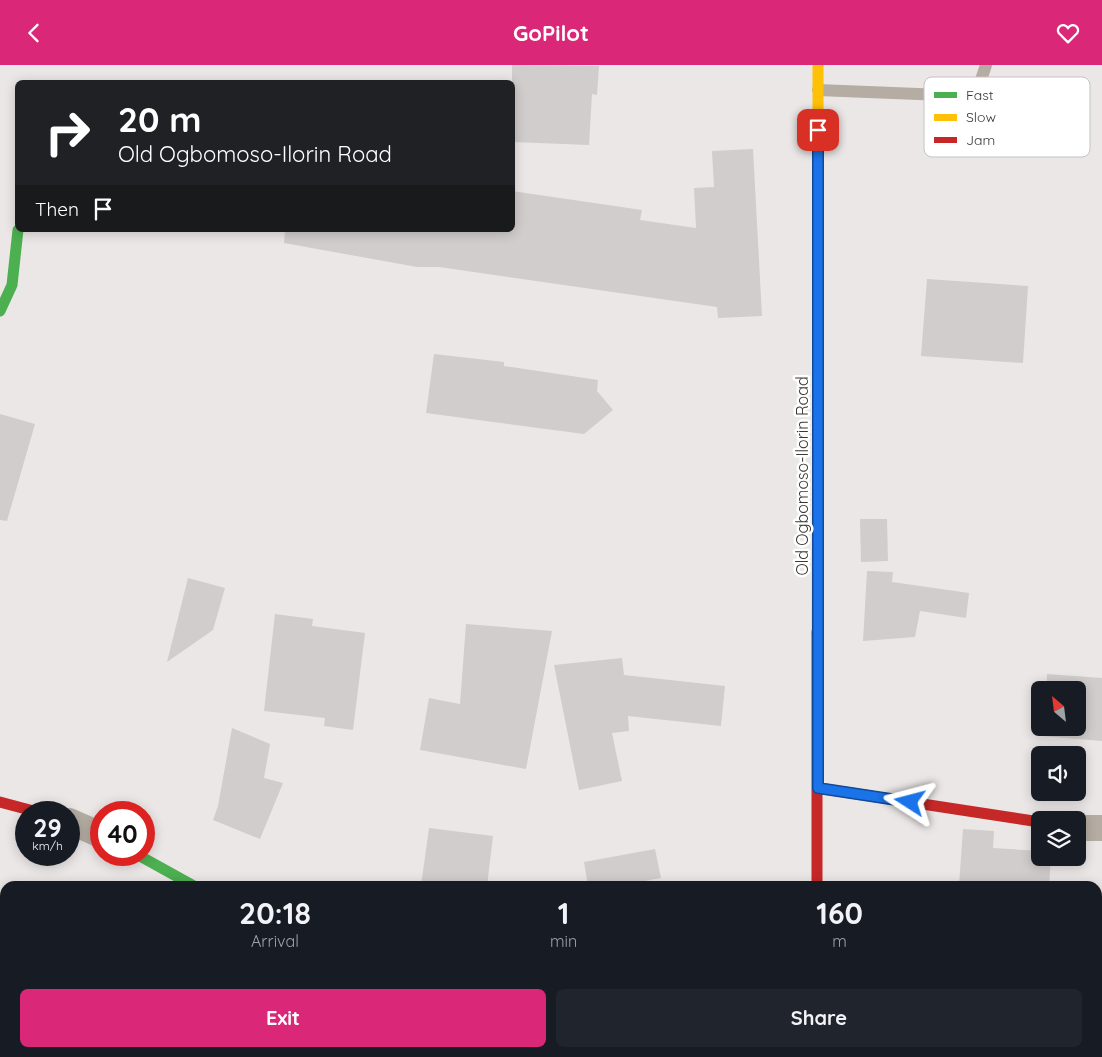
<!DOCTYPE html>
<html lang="en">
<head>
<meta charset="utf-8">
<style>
	:root { --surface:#171b24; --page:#20242c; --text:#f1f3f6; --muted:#9ea1a6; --accent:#db2777 }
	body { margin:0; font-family:Quicksand,sans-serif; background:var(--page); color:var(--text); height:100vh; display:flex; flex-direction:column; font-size:19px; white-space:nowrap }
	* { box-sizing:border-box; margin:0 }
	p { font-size:16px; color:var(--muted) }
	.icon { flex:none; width:28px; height:28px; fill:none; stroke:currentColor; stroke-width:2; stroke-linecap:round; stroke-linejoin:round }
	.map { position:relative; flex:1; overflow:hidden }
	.details { position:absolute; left:0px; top:816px; width:1102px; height:176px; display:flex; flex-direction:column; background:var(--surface); border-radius:15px 15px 0 0; box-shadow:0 2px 12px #0003 }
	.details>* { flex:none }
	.top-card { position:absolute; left:15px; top:15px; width:500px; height:152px; border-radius:8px; box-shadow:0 2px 12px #0003; background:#202124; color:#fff; overflow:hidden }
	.needle { width:32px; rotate:332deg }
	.tools { position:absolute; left:1031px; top:616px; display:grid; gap:10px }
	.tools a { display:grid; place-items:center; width:55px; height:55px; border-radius:8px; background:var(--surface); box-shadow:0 2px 12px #0003; font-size:25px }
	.speed { position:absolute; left:15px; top:736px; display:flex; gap:10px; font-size:25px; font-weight:700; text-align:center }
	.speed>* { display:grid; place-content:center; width:65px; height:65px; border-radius:50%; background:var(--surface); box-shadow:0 2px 12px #0003; line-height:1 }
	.speed small { font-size:12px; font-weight:400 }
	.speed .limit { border:8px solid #d22; background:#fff; color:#111 }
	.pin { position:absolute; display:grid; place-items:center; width:42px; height:42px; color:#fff; margin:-21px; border-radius:10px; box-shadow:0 2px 8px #0006 }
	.me { position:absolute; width:55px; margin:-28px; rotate:279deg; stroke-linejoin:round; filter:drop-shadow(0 0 4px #0008) }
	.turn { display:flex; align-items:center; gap:18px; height:105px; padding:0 20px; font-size:22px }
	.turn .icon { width:65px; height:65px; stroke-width:2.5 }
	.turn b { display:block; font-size:35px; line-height:42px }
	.then { display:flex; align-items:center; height:48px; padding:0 20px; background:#0003; gap:10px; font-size:19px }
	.eta { display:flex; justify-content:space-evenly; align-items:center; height:85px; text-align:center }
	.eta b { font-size:30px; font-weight:700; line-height:35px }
	.primary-button { display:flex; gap:10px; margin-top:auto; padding:10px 20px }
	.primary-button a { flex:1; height:58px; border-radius:8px; background:var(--accent); color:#fff; font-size:20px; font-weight:700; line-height:58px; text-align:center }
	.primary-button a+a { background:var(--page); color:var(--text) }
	header { display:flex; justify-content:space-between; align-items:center; height:65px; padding:0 20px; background:var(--accent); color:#fff; font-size:22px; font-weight:700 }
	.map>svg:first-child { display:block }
	.building { fill:#d0cdcc }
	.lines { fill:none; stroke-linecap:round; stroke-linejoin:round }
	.lane { stroke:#b5ada3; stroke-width:12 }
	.street { stroke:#b5ada3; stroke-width:26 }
	.fast { stroke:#4caf50; stroke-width:11 }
	.slow { stroke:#ffc107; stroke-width:11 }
	.jam { stroke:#c62828; stroke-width:11 }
	.route-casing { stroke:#114b97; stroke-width:12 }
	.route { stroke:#1a73e8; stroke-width:9 }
	.labels { text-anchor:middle; stroke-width:5; stroke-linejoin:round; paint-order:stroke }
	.street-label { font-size:16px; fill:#3a3736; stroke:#fff }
	.key { fill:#fff; stroke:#c4c3c3; stroke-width:1 }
	.key-label { font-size:14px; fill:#3a3736 }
</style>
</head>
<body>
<header><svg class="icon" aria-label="back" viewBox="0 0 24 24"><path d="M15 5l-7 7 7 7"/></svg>GoPilot<svg class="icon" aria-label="heart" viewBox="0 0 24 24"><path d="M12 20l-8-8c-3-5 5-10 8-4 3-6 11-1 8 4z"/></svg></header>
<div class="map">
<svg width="1102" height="992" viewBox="0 0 1102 992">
	<rect width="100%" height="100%" fill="#ebe7e6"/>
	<g class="building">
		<path d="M 512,0 L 599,1 L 597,30 L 592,29 L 589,80 L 512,77 Z"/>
		<path d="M 753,84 L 762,251 L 718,253 L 717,242 L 439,202 L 417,202 L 284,178 L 285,165 L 512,165 L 512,126 L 642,145 L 640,155 L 696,163 L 694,123 L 714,122 L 712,86 Z"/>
		<path d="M 927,214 L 1028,221 L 1023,298 L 921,291 Z"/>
		<path d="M 434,289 L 504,297 L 504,301 L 598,315 L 597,326 L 613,345 L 584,369 L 426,348 Z"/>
		<path d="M 0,349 L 35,359 L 7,456 L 0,455 Z"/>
		<path d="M 860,454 L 887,454 L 888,496 L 861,497 Z"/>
		<path d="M 867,506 L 893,507 L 892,517 L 969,528 L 966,553 L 920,546 L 915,572 L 863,576 Z"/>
		<path d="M 188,513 L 225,523 L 213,565 L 167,597 Z"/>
		<path d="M 275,549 L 313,554 L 312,561 L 365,568 L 353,665 L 324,661 L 325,653 L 264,646 Z"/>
		<path d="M 466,559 L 552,566 L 526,704 L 420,685 L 429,633 L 460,639 Z"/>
		<path d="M 622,593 L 624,610 L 725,621 L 721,661 L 628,651 L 629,666 L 612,668 L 622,716 L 579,725 L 554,600 Z"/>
		<path d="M 1047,609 L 1102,613 L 1102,676 L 1042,671 L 1042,662 L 1078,662 L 1078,625 L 1046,625 Z"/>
		<path d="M 232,663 L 270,679 L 264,713 L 283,718 L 260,774 L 213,755 L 218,741 Z"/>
		<path d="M 429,763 L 493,771 L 487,821 L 421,821 Z"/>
		<path d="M 963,764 L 994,766 L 993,783 L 1040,786 L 1040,792 L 1051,792 L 1049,821 L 959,821 Z"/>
		<path d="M 655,784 L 661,813 L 618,821 L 588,821 L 584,797 Z"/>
	</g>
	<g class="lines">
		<path class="lane" d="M 818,25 L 943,30 L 966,26 L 981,15 L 986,0"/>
		<g class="street">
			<path d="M 69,756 L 101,770"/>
			<path d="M 1078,763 L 1102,763"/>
		</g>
		<g class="fast">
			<path d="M 0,246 L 12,220 L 18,165"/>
			<path d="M 818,353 L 818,152"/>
			<path d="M 138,790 L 194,821"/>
		</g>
		<g class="slow">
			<path d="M 818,152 L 818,0"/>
			<path d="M 817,567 L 818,353"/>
			<path d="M 817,988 L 817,992"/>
		</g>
		<g class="jam">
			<path d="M 818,723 L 1040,757"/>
			<path d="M 0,737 L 41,748"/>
			<path d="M 817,821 L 817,567"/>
		</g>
	</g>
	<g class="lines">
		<g class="route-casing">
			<path id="route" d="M 818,65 L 818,723 L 910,737"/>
		</g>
		<use href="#route" class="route"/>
	</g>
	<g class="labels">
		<g class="street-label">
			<text transform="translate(802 411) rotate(-90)" y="6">Old Ogbomoso-Ilorin Road</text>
		</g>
	</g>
	<rect x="924" y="12" width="166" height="80" rx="8" class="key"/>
	<rect x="934" y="27" width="23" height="6" fill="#4caf50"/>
	<rect x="934" y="49" width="23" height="7" fill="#ffc107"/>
	<rect x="934" y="72" width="23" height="6" fill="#c62828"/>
	<g class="key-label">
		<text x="966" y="35">Fast</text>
		<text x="966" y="57">Slow</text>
		<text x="966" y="80">Jam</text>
	</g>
</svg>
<div class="tools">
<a><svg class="needle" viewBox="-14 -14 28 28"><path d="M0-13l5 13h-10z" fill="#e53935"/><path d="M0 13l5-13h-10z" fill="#9ea1a6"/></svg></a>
<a><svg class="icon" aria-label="sound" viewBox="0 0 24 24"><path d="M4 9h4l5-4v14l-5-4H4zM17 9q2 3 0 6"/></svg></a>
<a><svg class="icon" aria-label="layers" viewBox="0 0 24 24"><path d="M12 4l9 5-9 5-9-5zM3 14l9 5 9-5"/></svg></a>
</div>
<div class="speed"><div>29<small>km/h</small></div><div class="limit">40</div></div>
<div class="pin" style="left:818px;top:65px;background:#d93025"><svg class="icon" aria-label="arrive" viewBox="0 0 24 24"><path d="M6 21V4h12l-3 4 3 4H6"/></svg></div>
<svg class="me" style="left:910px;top:737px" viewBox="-20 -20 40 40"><path d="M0-17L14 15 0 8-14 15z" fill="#1a73e8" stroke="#fff" stroke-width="4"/></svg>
<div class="top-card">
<div class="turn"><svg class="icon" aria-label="right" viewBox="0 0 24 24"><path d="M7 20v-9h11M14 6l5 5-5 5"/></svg><div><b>20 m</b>Old Ogbomoso-Ilorin Road</div></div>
<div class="then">Then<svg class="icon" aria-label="arrive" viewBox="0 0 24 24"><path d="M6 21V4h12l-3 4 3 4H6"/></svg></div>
</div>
<section class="details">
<div class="eta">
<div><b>20:18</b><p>Arrival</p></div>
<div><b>1</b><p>min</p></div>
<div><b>160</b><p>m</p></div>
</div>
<div class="primary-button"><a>Exit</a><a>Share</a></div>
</section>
</div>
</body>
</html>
